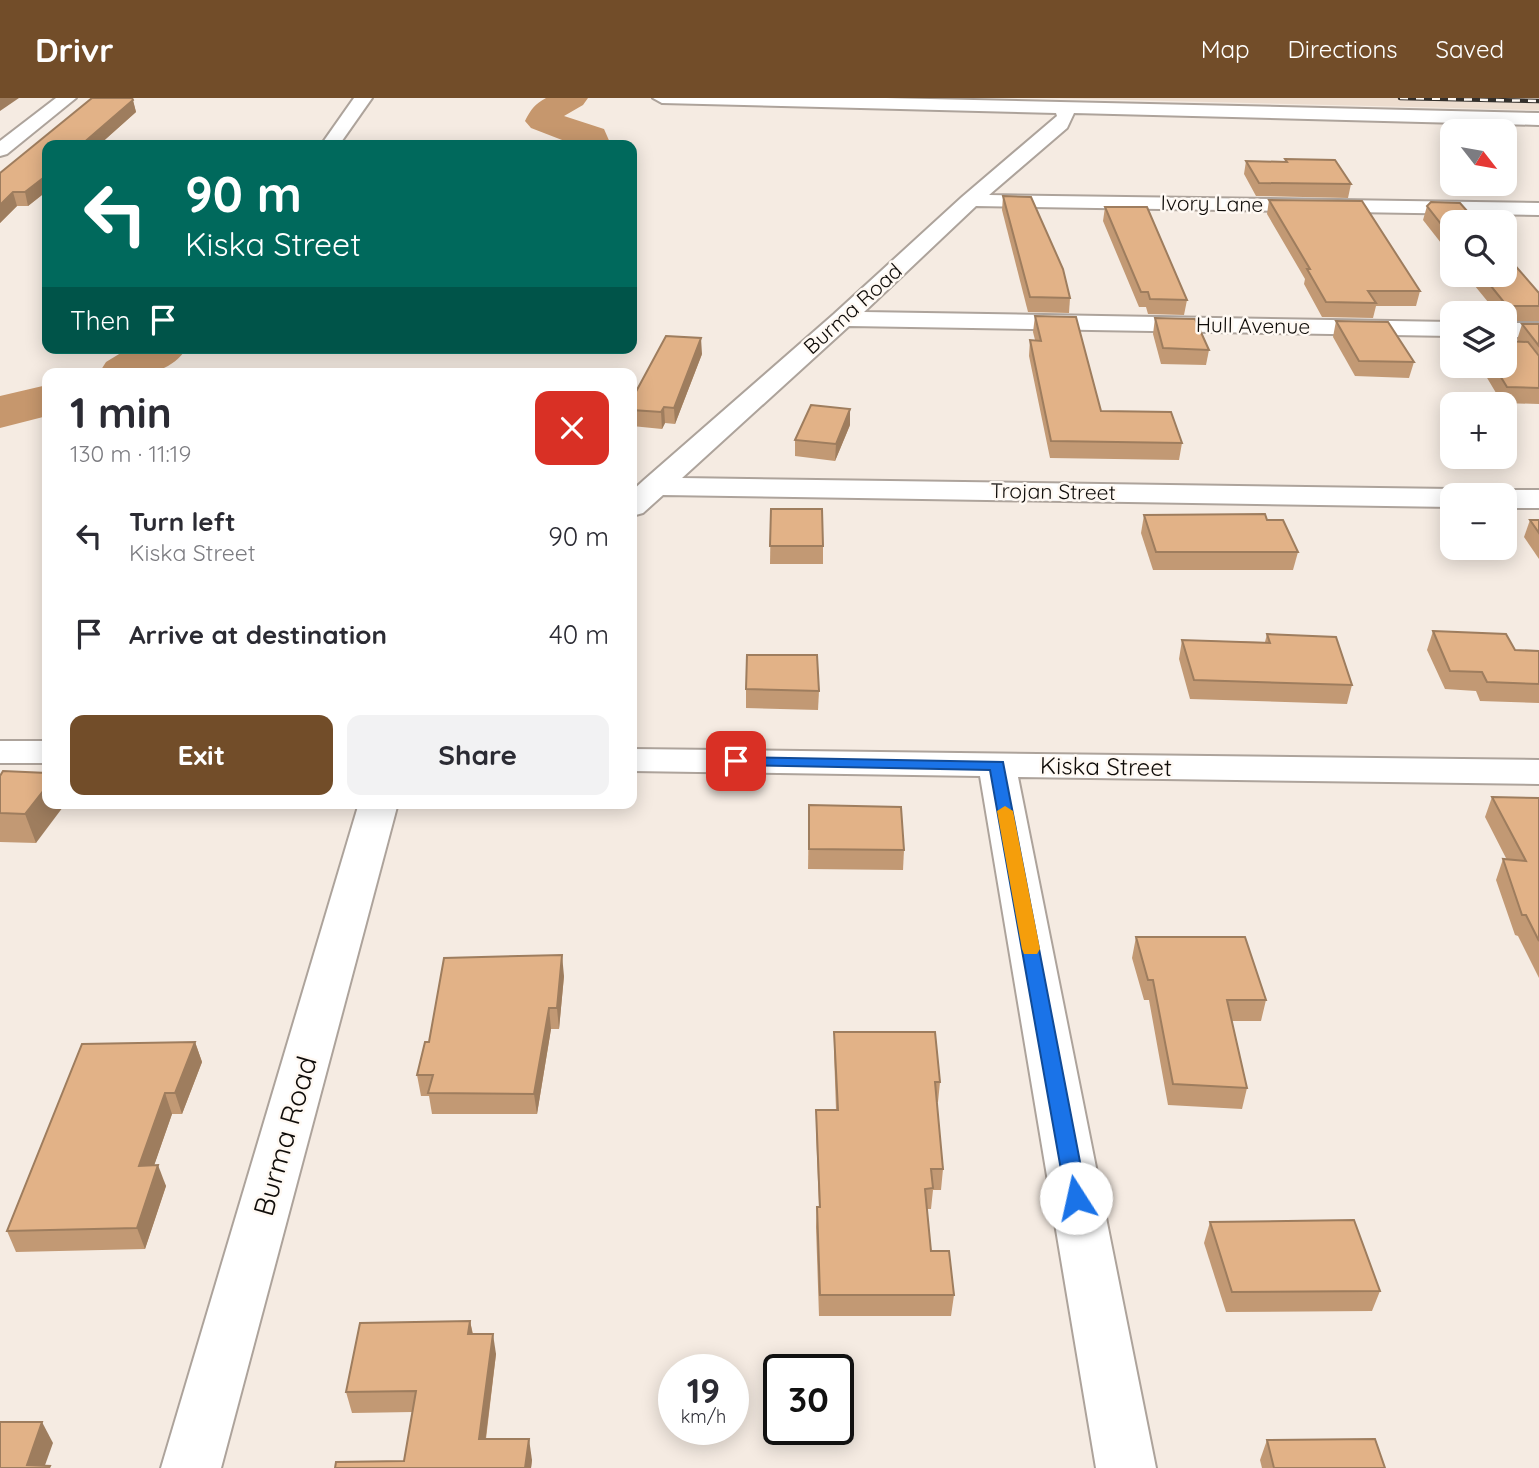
<!DOCTYPE html>
<html lang="en">
<head>
<meta charset="utf-8">
<style>
	:root { --surface:#fff; --page:#f2f2f3; --text:#2b2b33; --muted:#7c7c81; --accent:#724d29 }
	body { margin:0; font-family:Quicksand,sans-serif; background:var(--page); color:var(--text); height:100vh; display:flex; flex-direction:column; font-size:26px; white-space:nowrap }
	* { box-sizing:border-box; margin:0 }
	p { font-size:23px; color:var(--muted) }
	.icon { flex:none; width:38px; height:38px; fill:none; stroke:currentColor; stroke-width:2; stroke-linecap:round; stroke-linejoin:round }
	.map { position:relative; flex:1; overflow:hidden }
	.side { position:absolute; left:42px; top:270px; width:595px; height:441px; display:flex; flex-direction:column; background:var(--surface); border-radius:14px; box-shadow:0 4px 18px #0003 }
	.side>* { flex:none }
	.top-card { position:absolute; left:42px; top:42px; width:595px; height:214px; border-radius:14px; box-shadow:0 4px 18px #0003; background:#00695c; color:#fff; overflow:hidden }
	.needle { width:46px; rotate:121deg }
	.buttons { position:absolute; left:1440px; top:21px; display:grid; gap:14px }
	.buttons a { display:grid; place-items:center; width:77px; height:77px; border-radius:14px; background:var(--surface); box-shadow:0 4px 18px #0003; font-size:35px }
	.speed { position:absolute; left:658px; top:1256px; display:flex; gap:14px; font-size:35px; font-weight:700; text-align:center }
	.speed>* { display:grid; place-content:center; width:91px; height:91px; border-radius:50%; background:var(--surface); box-shadow:0 4px 18px #0003; line-height:1 }
	.speed small { font-size:18px; font-weight:400 }
	.speed .limit { border:4px solid #111; border-radius:10px; background:#fff; color:#111 }
	.pin { position:absolute; display:grid; place-items:center; width:60px; height:60px; color:#fff; margin:-30px; border-radius:14px; box-shadow:0 4px 10px #0006 }
	.me { position:absolute; width:77px; margin:-38px; rotate:350deg; stroke-linejoin:round; filter:drop-shadow(0 0 5px #0008) }
	.turn { display:flex; align-items:center; gap:24px; height:147px; padding:0 28px; font-size:32px }
	.turn .icon { width:91px; height:91px; stroke-width:2.5 }
	.turn b { display:block; font-size:49px; line-height:60px }
	.then { display:flex; align-items:center; height:66px; padding:0 28px; background:#0003; gap:14px; font-size:26px }
	.round { display:grid; place-items:center; flex:none; width:74px; height:74px; border-radius:14px; background:var(--page) }
	.headline { display:flex; align-items:center; justify-content:space-between; height:119px; padding:0 28px }
	h1 { font-size:42px; font-weight:700; line-height:52px }
	.cta { display:flex; gap:14px; margin-top:auto; padding:14px 28px }
	.cta a { flex:1; height:80px; border-radius:14px; background:var(--accent); color:#fff; font-size:28px; font-weight:700; line-height:80px; text-align:center }
	.cta a+a { background:var(--page); color:var(--text) }
	ul { padding:0; list-style:none }
	li { display:flex; align-items:center; gap:21px; height:98px; padding:0 28px }
	li div { flex:1 }
	li b { display:block; font-size:26px }
	li em { font-style:normal }
	header { display:flex; align-items:center; gap:42px; box-sizing:border-box; height:98px; padding:0 35px; background:var(--accent); color:#fff }
	header strong { font-size:33px }
	nav { display:flex; gap:38px; margin-inline-start:auto; font-size:24px }
	.map>svg:first-child { display:block }
	.built { fill:#edddcf }
	.lines { fill:none; stroke-linecap:round; stroke-linejoin:round }
	.river { fill:#c6976d; fill-rule:evenodd }
	.minor-casing { stroke:#ada39b; stroke-width:4 }
	.minor { fill:#fff; fill-rule:evenodd }
	.rail-casing { stroke:#332f2b; stroke-width:4.5 }
	.rail { stroke:#fff9f3; stroke-width:2.5; stroke-dasharray:8; stroke-linecap:butt }
	.wall { fill:#c29974 }
	.shaded-wall { fill:#9e7d5e }
	.building { fill:#e2b287; stroke:#9e7d5e; stroke-width:2 }
	.route { fill:#1a73e8; stroke:#114b97; stroke-width:2 }
	.slow { fill:#f59e0b }
	.labels { text-anchor:middle; stroke-width:5; stroke-linejoin:round; paint-order:stroke }
	.far-street-label { font-size:21px; fill:#0f0c09; stroke:#fff9f3 }
	.street-label { font-size:24px; fill:#0f0c09; stroke:#fff9f3 }
	.near-street-label { font-size:28px; fill:#0f0c09; stroke:#fff9f3 }
</style>
</head>
<body>
<header>
<strong>Drivr</strong>
<nav><a>Map</a><a>Directions</a><a>Saved</a></nav>
</header>
<div class="map">
<svg width="1539" height="1370" viewBox="0 0 1539 1370">
	<rect width="100%" height="100%" fill="#f5ebe2"/>
	<path class="built" d="M 1046,0 L 1539,0 L 1539,12 L 1126,2 Z"/>
	<g class="lines">
		<g class="river">
			<path d="M 546,0 L 588,0 L 583,7 L 564,18 L 604,31 L 611,47 L 575,47 L 531,30 L 525,23 C 531,11 535,6 546,0 Z"/>
			<path d="M 129,250 L 187,250 C 165,282 134,275 99,275 L 106,264 Z"/>
			<path d="M 47,287 L 47,318 L 0,330 L 0,298 Z"/>
		</g>
		<g class="minor-casing">
			<g id="minor">
				<path d="M 56,0 L 76,0 L 7,56 L 0,58 L 0,43 Z"/>
				<path d="M 354,0 L 372,0 L 339,47 L 321,47 Z"/>
				<path d="M 653,0 L 886,0 L 1539,15 L 1539,27 L 1074,15 L 1067,30 L 989,97 L 1539,105 L 1539,117 L 976,108 L 864,214 L 1452,224 L 1452,238 L 849,228 L 682,380 L 1452,391 L 1463,394 L 1465,397 L 1452,397 L 1452,409 L 663,397 L 643,415 L 632,418 L 632,393 L 644,382 L 834,216 L 962,99 L 1057,18 L 1056,15 L 662,5 Z"/>
				<rect x="1505" y="225" width="34" height="14"/>
				<path d="M 1505,392 L 1539,392 L 1539,410 L 1505,410 L 1505,397 L 1493,397 Z"/>
				<rect x="0" y="643" width="47" height="22"/>
				<path d="M 632,651 L 1539,662 L 1539,686 L 1018,679 L 1156,1370 L 1096,1370 L 980,678 L 632,673 Z"/>
				<path d="M 359,705 L 398,705 L 221,1370 L 161,1370 Z"/>
			</g>
		</g>
		<use href="#minor" class="minor"/>
		<g class="rail-casing">
			<path id="rail" d="M 1400,0 L 1539,3"/>
		</g>
		<use href="#rail" class="rail"/>
	</g>
	<g class="wall">
		<path d="M 92,0 L 132,0 L 136,14 L 99,47 L 47,47 L 47,93 L 28,108 L 17,108 L 0,125 L 0,75 Z"/>
		<path d="M 1285,61 L 1351,86 L 1348,100 L 1256,98 L 1244,76 L 1246,63 L 1285,64 Z"/>
		<path d="M 1003,98 L 1070,200 L 1069,215 L 1028,214 L 1002,112 Z"/>
		<path d="M 1269,102 L 1420,193 L 1416,208 L 1376,208 L 1373,220 L 1322,219 L 1304,186 L 1305,181 L 1267,116 Z"/>
		<path d="M 1427,108 L 1452,124 L 1452,159 L 1423,122 Z"/>
		<path d="M 1105,109 L 1187,202 L 1184,217 L 1148,216 L 1146,209 L 1139,209 L 1103,123 Z"/>
		<path d="M 1466,177 L 1505,177 L 1539,195 L 1539,223 L 1505,223 L 1505,215 L 1497,215 Z"/>
		<path d="M 1035,218 L 1101,313 L 1182,345 L 1179,362 L 1050,360 L 1029,258 L 1030,242 L 1035,242 L 1033,234 Z"/>
		<path d="M 1155,220 L 1209,252 L 1206,267 L 1161,266 L 1153,236 Z"/>
		<path d="M 1336,223 L 1414,264 L 1409,280 L 1355,278 L 1333,239 Z"/>
		<path d="M 1522,226 L 1539,226 L 1539,306 L 1502,305 L 1480,268 L 1505,268 L 1519,244 L 1517,242 Z"/>
		<path d="M 702,256 L 675,326 L 665,325 L 662,331 L 632,328 L 632,301 Z"/>
		<path d="M 850,327 L 835,363 L 795,358 L 795,342 Z"/>
		<path d="M 771,411 L 823,448 L 823,466 L 770,466 Z"/>
		<path d="M 1144,417 L 1267,422 L 1298,454 L 1293,472 L 1153,472 L 1141,435 Z"/>
		<path d="M 1530,422 L 1539,422 L 1539,461 L 1524,439 Z"/>
		<path d="M 1433,533 L 1515,552 L 1539,553 L 1539,605 L 1480,603 L 1476,593 L 1445,591 L 1427,552 Z"/>
		<path d="M 1267,536 L 1352,587 L 1347,606 L 1190,601 L 1179,561 L 1182,542 L 1265,544 Z"/>
		<path d="M 746,591 L 819,593 L 818,612 L 746,610 Z"/>
		<path d="M 47,675 L 36,745 L 0,744 L 0,678 Z"/>
		<path d="M 1492,699 L 1539,700 L 1539,880 L 1518,838 L 1515,837 L 1496,782 L 1503,761 L 1507,762 L 1485,719 Z"/>
		<path d="M 809,707 L 904,752 L 903,772 L 808,771 Z"/>
		<path d="M 1136,839 L 1266,902 L 1261,923 L 1232,923 L 1247,990 L 1242,1011 L 1168,1007 L 1149,902 L 1144,902 L 1132,860 Z"/>
		<path d="M 564,878 L 559,931 L 551,931 L 537,1016 L 432,1016 L 429,998 L 421,998 L 417,977 L 429,944 Z"/>
		<path d="M 834,934 L 940,984 L 938,1004 L 937,1004 L 943,1071 L 941,1092 L 933,1092 L 931,1111 L 927,1111 L 931,1153 L 954,1197 L 951,1218 L 819,1218 L 816,1129 L 817,1109 L 819,1109 L 816,1033 L 816,1012 L 836,1012 L 834,954 Z"/>
		<path d="M 195,944 L 202,964 L 182,1016 L 172,1016 L 154,1067 L 166,1088 L 145,1151 L 16,1154 L 7,1133 Z"/>
		<path d="M 1210,1124 L 1380,1193 L 1372,1213 L 1226,1214 L 1204,1145 Z"/>
		<path d="M 470,1223 L 473,1236 L 496,1256 L 486,1341 L 532,1362 L 531,1370 L 335,1370 L 404,1363 L 413,1314 L 352,1315 L 346,1294 Z"/>
		<path d="M 1267,1342 L 1385,1370 L 1262,1370 L 1260,1362 Z"/>
	</g>
	<g class="shaded-wall">
		<path d="M 0,0 L 19,0 L 0,13 Z"/>
		<path d="M 133,2 L 136,14 L 99,47 L 81,47 Z"/>
		<path d="M 47,77 L 47,93 L 28,108 L 25,94 Z"/>
		<path d="M 13,94 L 17,108 L 0,125 L 0,107 Z"/>
		<path d="M 701,240 L 702,256 L 675,326 L 674,310 Z"/>
		<path d="M 664,309 L 665,325 L 662,331 L 661,314 Z"/>
		<path d="M 850,311 L 850,327 L 835,363 L 836,346 Z"/>
		<path d="M 47,688 L 47,705 L 66,705 L 36,745 L 25,716 Z"/>
		<path d="M 562,857 L 564,878 L 559,931 L 557,910 Z"/>
		<path d="M 549,910 L 551,931 L 537,1016 L 534,996 Z"/>
		<path d="M 195,944 L 202,964 L 182,1016 L 175,995 Z"/>
		<path d="M 165,995 L 172,1016 L 147,1088 L 139,1068 Z"/>
		<path d="M 158,1067 L 166,1088 L 145,1151 L 137,1130 Z"/>
		<path d="M 470,1223 L 474,1243 L 468,1236 Z"/>
		<path d="M 493,1236 L 496,1256 L 483,1361 L 479,1341 Z"/>
		<path d="M 42,1324 L 53,1345 L 44,1370 L 27,1367 Z"/>
		<path d="M 529,1341 L 532,1362 L 531,1370 L 525,1370 Z"/>
	</g>
	<g class="building">
		<path d="M 92,0 L 132,0 L 133,2 L 81,47 L 47,47 L 47,77 L 25,94 L 13,94 L 0,107 L 0,75 Z"/>
		<path d="M 1285,61 L 1335,62 L 1351,86 L 1259,85 L 1246,63 L 1287,64 Z"/>
		<path d="M 1003,98 L 1031,99 L 1063,171 L 1070,200 L 1030,199 Z"/>
		<path d="M 1269,102 L 1362,103 L 1420,193 L 1368,193 L 1376,205 L 1326,204 L 1307,171 L 1310,171 Z"/>
		<path d="M 1431,104 L 1460,105 L 1467,113 L 1473,113 L 1483,124 L 1452,124 L 1452,140 L 1427,108 Z"/>
		<path d="M 1105,109 L 1147,109 L 1187,202 L 1150,201 L 1148,194 L 1141,194 Z"/>
		<path d="M 1505,156 L 1539,195 L 1539,208 L 1507,208 L 1482,177 L 1505,177 Z"/>
		<path d="M 1035,218 L 1076,219 L 1101,313 L 1171,314 L 1182,345 L 1051,343 L 1030,242 L 1041,243 Z"/>
		<path d="M 1155,220 L 1195,221 L 1209,252 L 1163,250 Z"/>
		<path d="M 1336,223 L 1388,224 L 1414,264 L 1359,263 Z"/>
		<path d="M 1522,226 L 1539,226 L 1539,248 Z"/>
		<path d="M 666,238 L 701,240 L 674,310 L 664,309 L 661,314 L 632,312 L 632,301 Z"/>
		<path d="M 1505,243 L 1528,244 L 1539,258 L 1539,290 L 1507,289 L 1494,268 L 1505,268 Z"/>
		<path d="M 811,307 L 850,311 L 836,346 L 795,342 Z"/>
		<path d="M 771,411 L 822,411 L 823,448 L 770,448 Z"/>
		<path d="M 1265,416 L 1267,422 L 1283,422 L 1298,454 L 1156,454 L 1144,417 Z"/>
		<path d="M 1530,422 L 1539,422 L 1539,435 Z"/>
		<path d="M 1433,533 L 1506,536 L 1515,552 L 1539,553 L 1539,586 L 1487,584 L 1482,574 L 1450,573 Z"/>
		<path d="M 1267,536 L 1336,539 L 1352,587 L 1194,582 L 1182,542 L 1270,545 Z"/>
		<path d="M 747,557 L 817,557 L 819,593 L 746,591 Z"/>
		<path d="M 3,673 L 47,675 L 47,688 L 25,716 L 0,715 L 0,678 Z"/>
		<path d="M 1492,699 L 1539,700 L 1539,843 L 1526,817 L 1522,817 L 1503,761 L 1526,763 Z"/>
		<path d="M 809,707 L 901,709 L 904,752 L 809,751 Z"/>
		<path d="M 1136,839 L 1245,839 L 1266,902 L 1227,902 L 1247,990 L 1173,986 L 1153,882 L 1148,882 Z"/>
		<path d="M 562,857 L 557,910 L 549,910 L 534,996 L 428,995 L 433,977 L 417,977 L 425,944 L 429,944 L 444,860 Z"/>
		<path d="M 834,934 L 935,934 L 940,984 L 935,984 L 943,1071 L 931,1071 L 933,1090 L 925,1091 L 931,1153 L 949,1153 L 954,1197 L 820,1197 L 817,1109 L 820,1109 L 816,1012 L 838,1012 Z"/>
		<path d="M 195,944 L 175,995 L 165,995 L 139,1068 L 158,1067 L 137,1130 L 7,1133 L 82,946 Z"/>
		<path d="M 1354,1122 L 1380,1193 L 1232,1194 L 1210,1124 Z"/>
		<path d="M 470,1223 L 468,1236 L 493,1236 L 479,1341 L 529,1341 L 525,1370 L 335,1370 L 336,1364 L 404,1363 L 416,1293 L 346,1294 L 360,1225 Z"/>
		<path d="M 0,1324 L 42,1324 L 27,1367 L 50,1368 L 49,1370 L 0,1370 Z"/>
		<path d="M 1375,1341 L 1385,1370 L 1274,1370 L 1267,1342 Z"/>
	</g>
	<path class="route" d="M 736,659 L 1003,664 L 1087,1100 L 1084,1106 L 1076,1109 L 1069,1106 L 1066,1100 L 990,672 L 731,667 L 728,663 L 731,660 Z"/>
	<path class="slow" d="M 1005,708 L 1013,713 L 1040,851 L 1037,856 L 1024,856 L 1022,851 L 997,713 Z"/>
	<g class="labels">
		<g class="far-street-label">
			<text transform="translate(1212 106) rotate(1)" y="7">Ivory Lane</text>
			<text transform="translate(853 211) rotate(-42)" y="7">Burma Road</text>
			<text transform="translate(1253 228) rotate(1)" y="7">Hull Avenue</text>
			<text transform="translate(1053 394) rotate(1)" y="7">Trojan Street</text>
		</g>
		<g class="street-label">
			<text transform="translate(1106 669) rotate(1)" y="8">Kiska Street</text>
		</g>
		<g class="near-street-label">
			<text transform="translate(285 1038) rotate(-74)" y="10">Burma Road</text>
		</g>
	</g>
</svg>
<div class="buttons">
<a><svg class="needle" viewBox="-14 -14 28 28"><path d="M0-13l5 13h-10z" fill="#e53935"/><path d="M0 13l5-13h-10z" fill="#7c7c81"/></svg></a>
<a><svg class="icon" aria-label="search" viewBox="0 0 24 24"><circle cx="10" cy="10" r="6"/><path d="M15 15l6 6"/></svg></a>
<a><svg class="icon" aria-label="layers" viewBox="0 0 24 24"><path d="M12 4l9 5-9 5-9-5zM3 14l9 5 9-5"/></svg></a>
<a>+</a>
<a>−</a>
</div>
<div class="speed"><div>19<small>km/h</small></div><div class="limit">30</div></div>
<div class="pin" style="left:736px;top:663px;background:#d93025"><svg class="icon" aria-label="arrive" viewBox="0 0 24 24"><path d="M6 21V4h12l-3 4 3 4H6"/></svg></div>
<svg class="me" style="left:1076px;top:1100px" viewBox="-20 -20 40 40"><circle r="19" fill="#fff"/><path d="M0-13L10 11 0 6-10 11z" fill="#1a73e8"/></svg>
<div class="top-card">
<div class="turn"><svg class="icon" aria-label="left" viewBox="0 0 24 24"><path d="M17 20v-9H6M10 6l-5 5 5 5"/></svg><div><b>90 m</b>Kiska Street</div></div>
<div class="then">Then<svg class="icon" aria-label="arrive" viewBox="0 0 24 24"><path d="M6 21V4h12l-3 4 3 4H6"/></svg></div>
</div>
<section class="side">
<div class="headline"><div><h1>1 min</h1><p>130 m · 11:19</p></div><a class="round" style="background:#d93025;color:#fff"><svg class="icon" aria-label="close" viewBox="0 0 24 24"><path d="M6 6l12 12M18 6L6 18"/></svg></a></div>
<ul>
<li><svg class="icon" aria-label="left" viewBox="0 0 24 24"><path d="M17 20v-9H6M10 6l-5 5 5 5"/></svg><div><b>Turn left</b><p>Kiska Street</p></div><em>90 m</em></li>
<li><svg class="icon" aria-label="arrive" viewBox="0 0 24 24"><path d="M6 21V4h12l-3 4 3 4H6"/></svg><div><b>Arrive at destination</b></div><em>40 m</em></li>
</ul>
<div class="cta"><a>Exit</a><a>Share</a></div>
</section>
</div>
</body>
</html>
